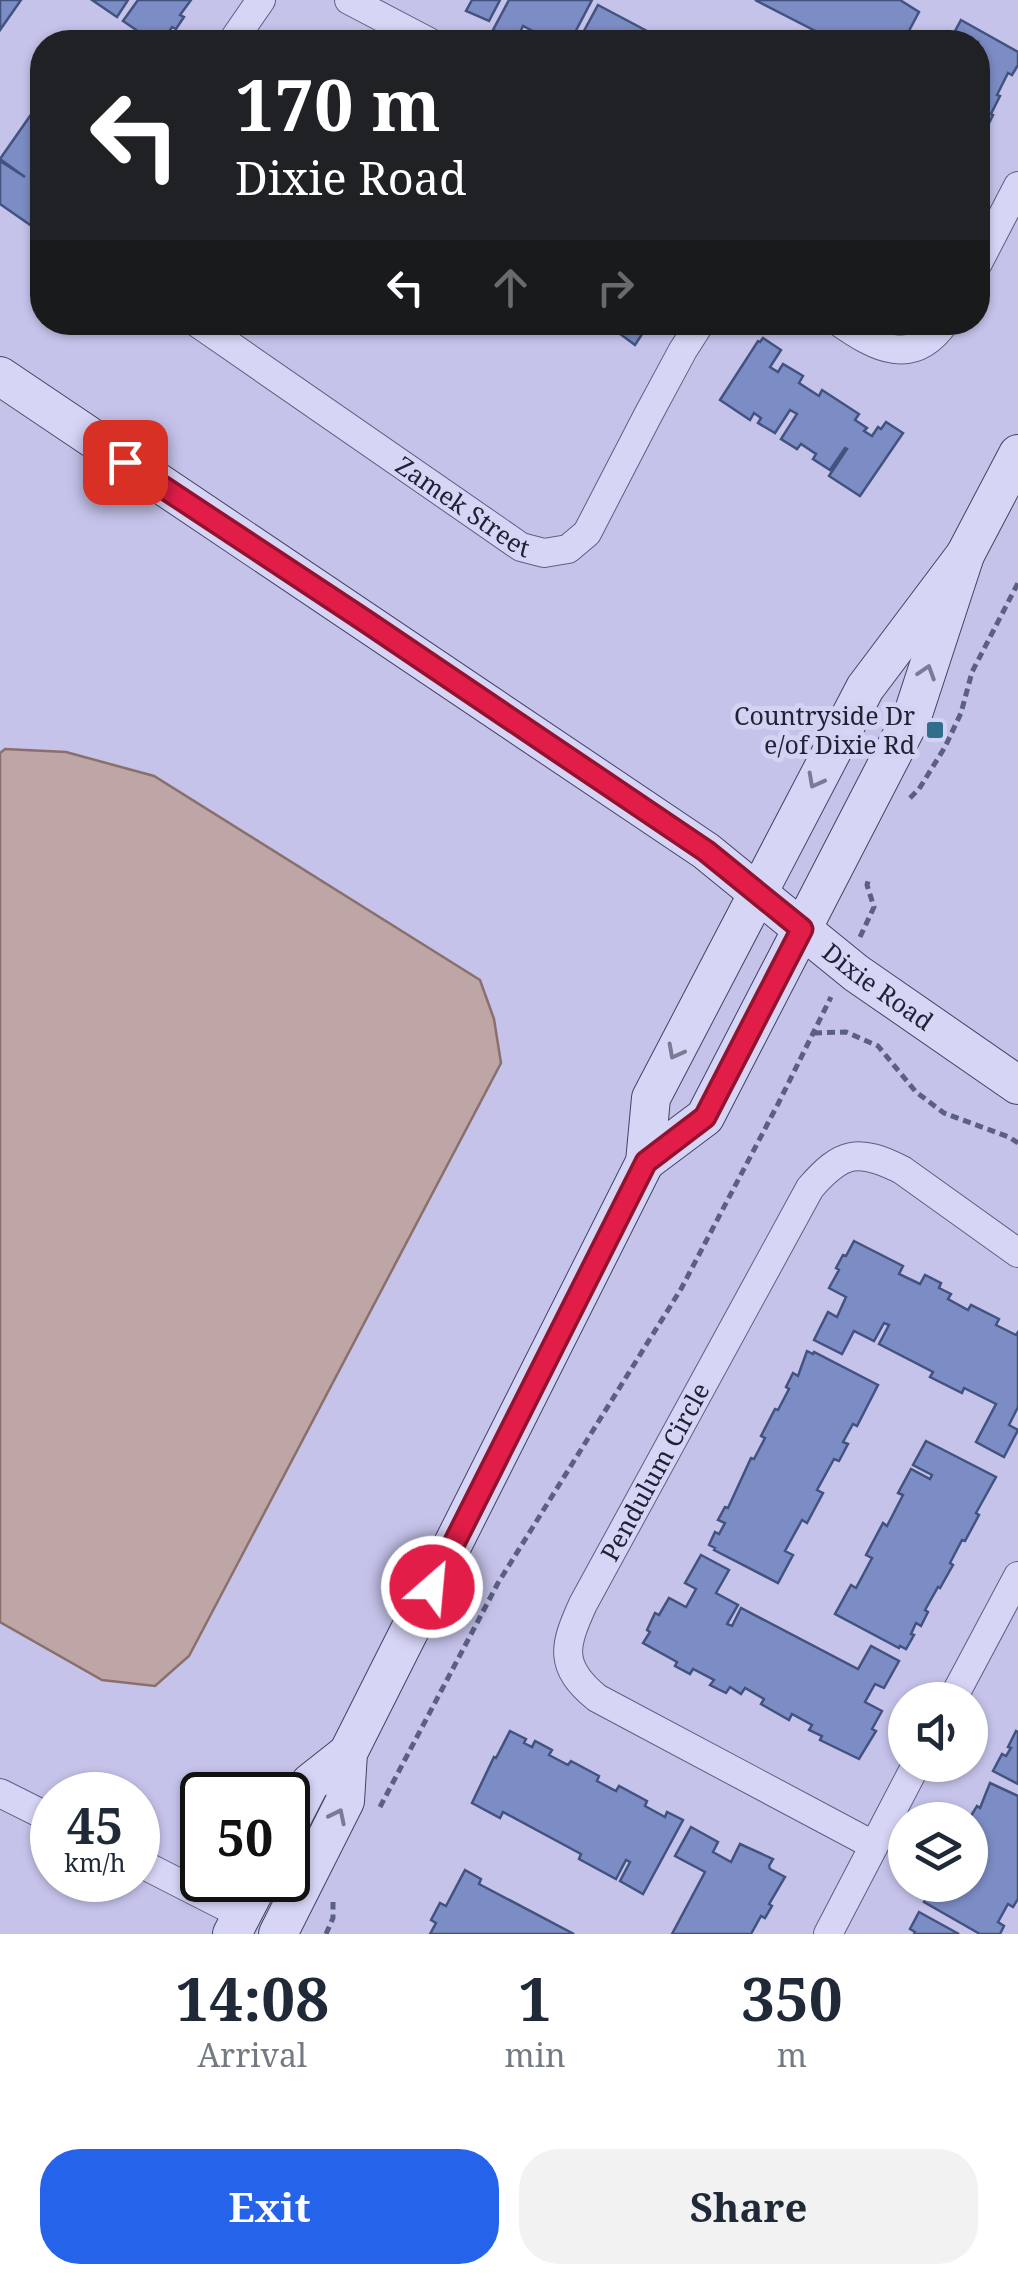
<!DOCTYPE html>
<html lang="en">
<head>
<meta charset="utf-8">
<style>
	:root { --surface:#fff; --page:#f2f2f3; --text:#1f2937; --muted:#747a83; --accent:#2563eb }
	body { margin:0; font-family:"Noto Serif",serif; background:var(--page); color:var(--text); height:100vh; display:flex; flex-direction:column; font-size:38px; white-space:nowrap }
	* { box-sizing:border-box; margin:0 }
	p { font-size:32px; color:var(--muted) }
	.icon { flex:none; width:55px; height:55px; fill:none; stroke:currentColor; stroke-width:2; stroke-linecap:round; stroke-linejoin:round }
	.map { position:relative; height:1934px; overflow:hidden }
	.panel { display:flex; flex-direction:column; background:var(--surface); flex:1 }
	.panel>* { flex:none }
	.guide { position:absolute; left:30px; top:30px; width:960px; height:305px; border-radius:40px; box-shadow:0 2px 8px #0004; background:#202124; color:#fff; overflow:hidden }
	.fabs { position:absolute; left:888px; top:1682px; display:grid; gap:20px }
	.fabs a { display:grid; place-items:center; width:100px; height:100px; border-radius:50%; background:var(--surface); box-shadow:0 2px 8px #0004; font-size:50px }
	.speed { position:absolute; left:30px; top:1772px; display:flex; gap:20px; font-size:50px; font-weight:700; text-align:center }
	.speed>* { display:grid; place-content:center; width:130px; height:130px; border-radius:50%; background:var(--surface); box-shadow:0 2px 8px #0004; line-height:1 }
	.speed small { font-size:25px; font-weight:400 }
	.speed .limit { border:5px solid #111; border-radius:15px; background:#fff; color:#111 }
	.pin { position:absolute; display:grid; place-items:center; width:85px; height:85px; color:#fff; margin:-42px; border-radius:20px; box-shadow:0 5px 15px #0006 }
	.me { position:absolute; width:110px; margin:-55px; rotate:27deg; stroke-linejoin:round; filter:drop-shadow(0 0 8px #0008) }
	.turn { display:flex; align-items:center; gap:35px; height:210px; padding:0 40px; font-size:45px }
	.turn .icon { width:130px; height:130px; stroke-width:2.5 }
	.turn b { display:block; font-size:70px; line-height:85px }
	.lanes { display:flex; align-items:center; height:95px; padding:0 40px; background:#0003; justify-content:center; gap:50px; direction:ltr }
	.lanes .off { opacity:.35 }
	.eta { display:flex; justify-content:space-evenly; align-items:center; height:170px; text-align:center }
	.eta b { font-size:60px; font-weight:700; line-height:70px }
	.action { display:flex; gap:20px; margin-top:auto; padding:20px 40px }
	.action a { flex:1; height:115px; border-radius:40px; background:var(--accent); color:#fff; font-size:40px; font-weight:700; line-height:115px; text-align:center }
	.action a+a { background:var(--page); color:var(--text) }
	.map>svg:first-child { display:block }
	.water { fill:#bda6a5; stroke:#8a6f6d; stroke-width:2.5 }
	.building { fill:#7c8dc5; stroke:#435380; stroke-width:2.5 }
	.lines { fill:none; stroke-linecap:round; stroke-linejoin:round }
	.minor-casing { stroke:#5b6083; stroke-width:30 }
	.secondary-casing { stroke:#3f4464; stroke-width:40 }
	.path { stroke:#5b6083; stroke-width:5; stroke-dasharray:8 5; stroke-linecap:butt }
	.minor { stroke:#d7d5f6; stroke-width:28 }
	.secondary { stroke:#d7d5f6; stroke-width:38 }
	.oneway { stroke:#7a7c95 }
	.route-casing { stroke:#92132f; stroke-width:25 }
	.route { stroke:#e11d48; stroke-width:18 }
	.poi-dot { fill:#306e8c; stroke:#d3d2f2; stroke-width:4 }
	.labels { text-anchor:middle; stroke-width:10; stroke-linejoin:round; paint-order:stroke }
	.street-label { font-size:25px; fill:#1e2234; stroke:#d3d2f2 }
	.poi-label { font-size:25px; fill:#1e2234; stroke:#d3d2f2; text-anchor:end }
</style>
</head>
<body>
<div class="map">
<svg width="1018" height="1934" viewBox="0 0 1018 1934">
	<rect width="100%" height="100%" fill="#c5c3ea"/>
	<path class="water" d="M 5,749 L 66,752 L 154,776 L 480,980 L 494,1019 L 501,1063 L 189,1656 L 155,1686 L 102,1680 L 0,1622 L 0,753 Z"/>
	<g class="building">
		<path d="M 0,0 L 21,0 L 0,30 Z"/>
		<path d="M 92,0 L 128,0 L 117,17 Z"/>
		<path d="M 138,0 L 191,0 L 180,15 L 184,17 L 176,29 L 172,27 L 162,42 L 154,42 L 123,21 Z"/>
		<path d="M 472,0 L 500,0 L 489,21 L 466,11 Z"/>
		<path d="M 509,0 L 592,0 L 570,42 L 542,42 L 544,37 L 523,26 L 516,41 L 493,30 Z"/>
		<path d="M 755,0 L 900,0 L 919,12 L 903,42 L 837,42 Z"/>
		<path d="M 598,5 L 664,40 L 662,42 L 578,42 Z"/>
		<path d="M 961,20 L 1018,52 L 1018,65 L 1012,75 L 1008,73 L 997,95 L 1000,96 L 991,114 L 993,115 L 982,137 L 978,134 L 978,42 L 949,42 Z"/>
		<path d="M 37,106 L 42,109 L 42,220 L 36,229 L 0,204 L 0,161 L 25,177 L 0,159 Z"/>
		<path d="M 604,322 L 650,322 L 635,345 Z"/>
		<path d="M 763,338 L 781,350 L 770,367 L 778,372 L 783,364 L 803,376 L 799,383 L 819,396 L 822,390 L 859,414 L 855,420 L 867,428 L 864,431 L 872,436 L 878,427 L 881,429 L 886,422 L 903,433 L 860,496 L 829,476 L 847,449 L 845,448 L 830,470 L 813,459 L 816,454 L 801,444 L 797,449 L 781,439 L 797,414 L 790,410 L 775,433 L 758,423 L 761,418 L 754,413 L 750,420 L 720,400 L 758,341 L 760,342 Z"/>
		<path d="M 854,1241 L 903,1266 L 899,1274 L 920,1284 L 925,1275 L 941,1283 L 939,1288 L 951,1294 L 948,1299 L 968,1310 L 971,1305 L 999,1319 L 996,1325 L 1016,1335 L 1018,1332 L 1018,1407 L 1009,1425 L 1018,1430 L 1004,1457 L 976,1442 L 996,1404 L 964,1388 L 962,1393 L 930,1377 L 933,1372 L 879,1344 L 889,1325 L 884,1323 L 874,1341 L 854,1331 L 842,1354 L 814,1340 L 828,1312 L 837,1317 L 846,1297 L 829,1288 L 839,1270 L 836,1268 L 843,1255 L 846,1256 Z"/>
		<path d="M 807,1351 L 813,1354 L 814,1352 L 878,1385 L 857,1426 L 853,1424 L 843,1442 L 848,1444 L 839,1461 L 834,1459 L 817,1490 L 823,1493 L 807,1523 L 802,1520 L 785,1551 L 793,1555 L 778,1583 L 714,1550 L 715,1548 L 709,1545 L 715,1532 L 719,1534 L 725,1523 L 718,1520 L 725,1507 L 728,1508 L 751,1458 L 754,1459 L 765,1438 L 761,1436 L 775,1409 L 778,1410 L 789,1389 L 786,1387 L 793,1373 L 798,1376 Z"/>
		<path d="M 926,1441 L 996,1477 L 976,1513 L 979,1515 L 965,1541 L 962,1540 L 950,1563 L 953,1565 L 940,1588 L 938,1587 L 925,1610 L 928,1612 L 921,1626 L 916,1623 L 911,1634 L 914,1635 L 906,1649 L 900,1646 L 899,1648 L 835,1614 L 851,1585 L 856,1588 L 872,1558 L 866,1555 L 883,1523 L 887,1526 L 903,1495 L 898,1493 L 911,1469 L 930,1479 L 932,1475 L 913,1465 Z"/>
		<path d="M 701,1555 L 729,1570 L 716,1593 L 738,1605 L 727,1624 L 732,1626 L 741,1608 L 858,1669 L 871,1646 L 899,1661 L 884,1688 L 875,1684 L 865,1702 L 882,1711 L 872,1729 L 876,1731 L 859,1759 L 820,1740 L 822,1736 L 809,1730 L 812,1725 L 792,1714 L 789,1720 L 761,1704 L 764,1699 L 745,1688 L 741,1694 L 730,1687 L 726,1693 L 710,1685 L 714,1680 L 693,1669 L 690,1674 L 675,1666 L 677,1662 L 643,1643 L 650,1632 L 647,1630 L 655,1613 L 659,1615 L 669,1598 L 686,1607 L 696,1589 L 685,1583 Z"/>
		<path d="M 510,1731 L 526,1739 L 524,1743 L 532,1747 L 535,1741 L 552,1750 L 549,1755 L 568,1765 L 571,1761 L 599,1776 L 597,1781 L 616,1791 L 619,1786 L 647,1801 L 645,1806 L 665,1817 L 667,1812 L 683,1820 L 643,1894 L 620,1881 L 630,1862 L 626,1860 L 616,1879 L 579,1859 L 581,1854 L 503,1812 L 500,1818 L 472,1803 L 494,1757 L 496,1758 Z"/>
		<path d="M 1016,1731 L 1018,1732 L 1018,1784 L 993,1771 L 1002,1754 L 1006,1756 L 1011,1748 L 1008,1747 Z"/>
		<path d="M 990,1783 L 1018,1796 L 1018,1899 L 1013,1907 L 1008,1904 L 998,1922 L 1004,1926 L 1000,1934 L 980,1934 L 924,1902 L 931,1889 L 934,1891 L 937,1885 L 970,1885 L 970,1827 L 973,1822 L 969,1819 L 977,1806 L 980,1808 Z"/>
		<path d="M 691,1827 L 718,1842 L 713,1852 L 731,1862 L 740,1844 L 773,1859 L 769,1866 L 770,1869 L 785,1877 L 769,1904 L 772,1906 L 765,1918 L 761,1916 L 751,1934 L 672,1934 L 705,1872 L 675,1856 Z"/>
		<path d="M 465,1870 L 481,1879 L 479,1884 L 574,1934 L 430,1934 L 436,1923 L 431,1920 L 440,1903 L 446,1906 Z"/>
		<path d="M 919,1912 L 959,1934 L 914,1934 L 915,1932 L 910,1929 Z"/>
	</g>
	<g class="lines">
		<g class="minor-casing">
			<g id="minor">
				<path d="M 349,0 L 429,42"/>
				<path d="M 232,42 L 261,0"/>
				<path d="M 978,263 L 1018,186"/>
				<path id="s1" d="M 196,322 L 521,547 L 544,553 L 568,549 L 587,533 L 648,415 L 683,350 L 701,322"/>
				<path d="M 839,322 C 876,348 913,368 945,322"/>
				<path d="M 952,1700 L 1018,1576"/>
				<path d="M 0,1793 L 52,1819"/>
				<path id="s2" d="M 873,1845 L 597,1698 C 558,1666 564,1646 583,1604 L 810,1188 C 842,1151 858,1148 902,1170 L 1018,1253"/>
				<path d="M 138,1862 L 242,1915"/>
				<path d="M 828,1934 L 916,1765"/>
			</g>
		</g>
		<g class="secondary-casing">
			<g id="secondary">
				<path id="s3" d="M 0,376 L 706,851 L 856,973 L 1018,1085"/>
				<path d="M 645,1162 L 705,1117 L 913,714 L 965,555 L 1018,454"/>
				<path d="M 288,1826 L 310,1783 L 348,1753"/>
				<path d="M 232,1934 L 260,1880"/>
				<path d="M 278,1934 L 345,1801 L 348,1753 L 645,1162 L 651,1098 L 865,688 L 965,555"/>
			</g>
		</g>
		<g class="path">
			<path d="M 910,798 L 919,789 L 945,747 L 961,713 L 972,672 L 1018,583"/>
			<path d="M 860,937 L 874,907 L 867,885 L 869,878"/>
			<path d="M 814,1033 L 846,1032 L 878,1046 L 916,1092 L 944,1113 L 1009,1137 L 1018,1143"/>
			<path d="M 380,1807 L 498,1583 L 681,1289 L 779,1102 L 831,997"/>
			<path d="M 326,1934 L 333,1918 L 333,1902"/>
		</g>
		<use href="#minor" class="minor"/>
		<use href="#secondary" class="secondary"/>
	</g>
	<defs><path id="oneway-chevron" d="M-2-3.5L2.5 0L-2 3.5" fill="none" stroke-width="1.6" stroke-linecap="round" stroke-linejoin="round" transform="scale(2.5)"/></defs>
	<g class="oneway">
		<use href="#oneway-chevron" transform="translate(927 672) rotate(-72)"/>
		<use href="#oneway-chevron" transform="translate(815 781) rotate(118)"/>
		<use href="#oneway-chevron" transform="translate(675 1052) rotate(118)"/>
		<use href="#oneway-chevron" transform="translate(338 1816) rotate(-64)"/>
	</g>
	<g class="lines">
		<g class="route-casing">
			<path id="route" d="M 125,462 L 364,620 L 706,851 L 802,929 L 705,1117 L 646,1162 L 432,1587"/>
		</g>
		<use href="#route" class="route"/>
	</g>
	<rect class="poi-dot" x="925" y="720" width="20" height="20" rx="5"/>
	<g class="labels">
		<g class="street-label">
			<text dy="9" stroke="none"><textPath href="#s1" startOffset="325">Zamek Street</textPath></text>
			<text dy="9" stroke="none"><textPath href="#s3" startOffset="1070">Dixie Road</textPath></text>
			<text dy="9" stroke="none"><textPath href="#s2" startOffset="570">Pendulum Circle</textPath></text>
		</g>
		<g class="poi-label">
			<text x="915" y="725">Countryside Dr<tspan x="915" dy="29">e/of Dixie Rd</tspan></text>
		</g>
	</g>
</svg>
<div class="fabs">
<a><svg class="icon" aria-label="sound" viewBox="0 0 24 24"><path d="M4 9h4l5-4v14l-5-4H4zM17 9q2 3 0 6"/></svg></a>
<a><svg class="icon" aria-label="layers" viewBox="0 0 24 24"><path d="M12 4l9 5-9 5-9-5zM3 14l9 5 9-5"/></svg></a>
</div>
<div class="speed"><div>45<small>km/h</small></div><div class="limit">50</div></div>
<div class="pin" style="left:125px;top:462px;background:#d93025"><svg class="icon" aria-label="arrive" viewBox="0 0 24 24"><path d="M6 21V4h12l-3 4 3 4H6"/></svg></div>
<svg class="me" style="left:432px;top:1587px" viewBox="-20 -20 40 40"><circle r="17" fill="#e11d48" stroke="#fff" stroke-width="3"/><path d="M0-11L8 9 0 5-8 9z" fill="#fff"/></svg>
<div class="guide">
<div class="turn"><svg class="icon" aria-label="left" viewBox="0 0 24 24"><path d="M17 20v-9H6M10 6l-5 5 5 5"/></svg><div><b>170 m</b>Dixie Road</div></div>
<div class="lanes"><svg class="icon" aria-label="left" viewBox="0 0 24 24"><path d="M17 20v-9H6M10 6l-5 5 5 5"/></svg><svg class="icon off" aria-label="ahead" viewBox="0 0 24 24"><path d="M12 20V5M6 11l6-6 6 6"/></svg><svg class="icon off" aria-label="right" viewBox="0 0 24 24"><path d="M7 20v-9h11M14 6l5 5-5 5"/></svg></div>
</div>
</div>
<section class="panel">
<div class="eta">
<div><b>14:08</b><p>Arrival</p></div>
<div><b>1</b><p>min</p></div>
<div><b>350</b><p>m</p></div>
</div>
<div class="action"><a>Exit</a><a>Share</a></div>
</section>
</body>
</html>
